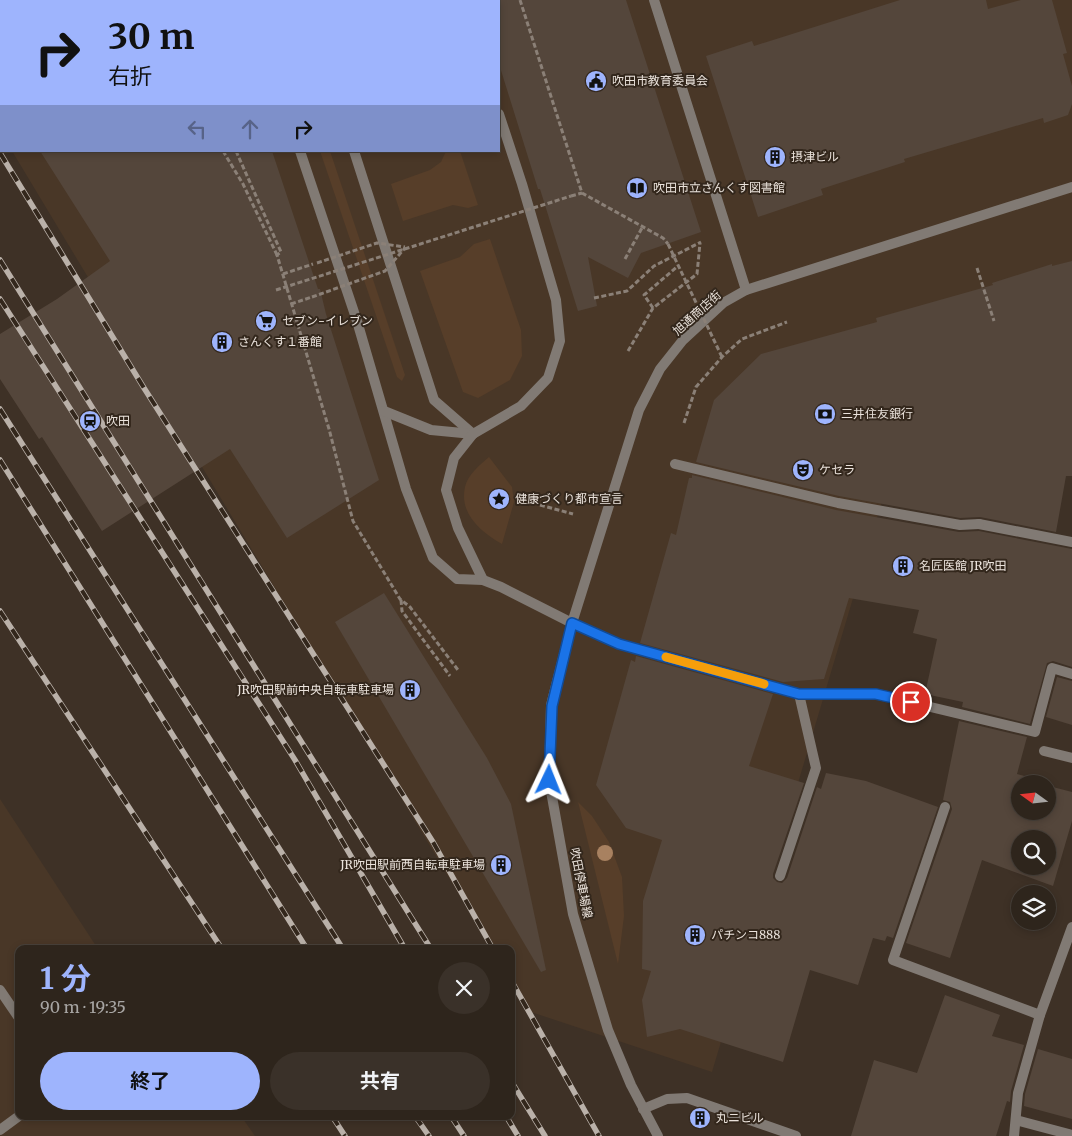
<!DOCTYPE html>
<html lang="ja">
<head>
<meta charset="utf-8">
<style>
	:root { --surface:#2e251c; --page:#3a3129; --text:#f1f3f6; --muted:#a7a5a3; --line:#49423b; --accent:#9eb4fd }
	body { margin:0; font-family:Merriweather,"Noto Sans JP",serif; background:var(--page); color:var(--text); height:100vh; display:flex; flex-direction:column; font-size:19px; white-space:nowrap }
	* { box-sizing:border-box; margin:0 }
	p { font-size:16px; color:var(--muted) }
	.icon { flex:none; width:28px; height:28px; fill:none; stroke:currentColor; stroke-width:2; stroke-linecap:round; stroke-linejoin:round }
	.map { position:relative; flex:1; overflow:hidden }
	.sheet { position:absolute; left:15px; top:945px; width:500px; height:175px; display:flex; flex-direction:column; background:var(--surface); border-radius:10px; box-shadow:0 2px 8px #0003,0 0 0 1px var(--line) }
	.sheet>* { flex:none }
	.banner { position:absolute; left:0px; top:0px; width:500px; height:152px; box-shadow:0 2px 8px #0003,0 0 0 1px var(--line); background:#9eb4fd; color:#111; overflow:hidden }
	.needle { width:32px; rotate:285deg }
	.fabs { position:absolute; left:1011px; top:775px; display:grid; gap:10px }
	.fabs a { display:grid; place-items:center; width:45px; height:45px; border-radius:50%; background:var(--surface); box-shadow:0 2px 8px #0003,0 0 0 1px var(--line); font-size:25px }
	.pin { position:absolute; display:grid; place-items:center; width:42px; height:42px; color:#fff; margin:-21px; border:2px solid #fff; border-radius:50%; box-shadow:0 1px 5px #0007 }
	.me { position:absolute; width:55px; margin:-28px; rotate:2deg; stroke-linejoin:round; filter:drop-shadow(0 0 4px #0008) }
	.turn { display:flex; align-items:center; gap:18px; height:105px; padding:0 25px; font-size:22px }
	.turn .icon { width:65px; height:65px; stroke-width:2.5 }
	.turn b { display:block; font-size:35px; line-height:42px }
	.lanes { display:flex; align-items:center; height:48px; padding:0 25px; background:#0003; justify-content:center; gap:25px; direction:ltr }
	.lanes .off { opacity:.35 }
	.round { display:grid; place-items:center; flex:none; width:52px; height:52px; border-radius:26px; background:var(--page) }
	.overview { display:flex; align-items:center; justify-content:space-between; height:85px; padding:0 25px }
	h1 { font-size:30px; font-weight:700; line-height:38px; color:var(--accent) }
	.primary-button { display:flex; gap:10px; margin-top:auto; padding:10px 25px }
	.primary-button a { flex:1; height:58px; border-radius:30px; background:var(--accent); color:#111; font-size:20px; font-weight:700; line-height:58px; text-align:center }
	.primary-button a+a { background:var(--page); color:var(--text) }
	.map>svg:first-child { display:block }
	.built { fill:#493727 }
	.green { fill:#573e29 }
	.building { fill:#54463b; fill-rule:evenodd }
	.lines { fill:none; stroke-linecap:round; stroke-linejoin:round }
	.path { stroke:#8b8077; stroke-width:3; stroke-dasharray:5 2.5; stroke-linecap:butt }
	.service { stroke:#817a74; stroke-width:10 }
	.minor { stroke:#817a74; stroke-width:10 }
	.tertiary { stroke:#817a74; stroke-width:10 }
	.rail-casing { stroke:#bab1a9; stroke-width:5.5 }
	.rail { stroke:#33271c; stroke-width:4; stroke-dasharray:11; stroke-linecap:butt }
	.path-bridge { stroke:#8b8077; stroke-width:3; stroke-dasharray:5 2.5; stroke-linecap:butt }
	.tree { fill:#a88160 }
	.route-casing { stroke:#114b97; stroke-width:12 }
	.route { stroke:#1a73e8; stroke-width:9 }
	.slow { stroke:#f59e0b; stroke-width:9 }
	.labels { text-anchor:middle; stroke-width:4; stroke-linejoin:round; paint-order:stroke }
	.poi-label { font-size:12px; fill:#eae2db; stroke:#33271c; text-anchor:start }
	.street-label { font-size:12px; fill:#eae2db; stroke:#33271c }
</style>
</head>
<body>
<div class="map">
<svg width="1072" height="1136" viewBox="0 0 1072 1136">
	<rect width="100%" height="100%" fill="#3e3126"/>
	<g class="built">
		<path d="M 0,0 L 1072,0 L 1072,374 L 904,427 L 712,1072 L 531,1012 L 511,980 L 511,949 L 492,949 L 12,151 L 499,151 L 499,1 L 1,1 L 1,133 Z"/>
		<path d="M 0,799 L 98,949 L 19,949 L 19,1116 L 241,1116 L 255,1136 L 0,1136 Z"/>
	</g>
	<g class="green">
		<path d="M 320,151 L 330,151 L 405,375 L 402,381 L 397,377 Z"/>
		<path d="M 446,151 L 460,151 L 478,205 L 468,208 L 453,205 L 403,221 L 391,184 L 430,170 L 441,162 Z"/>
		<path d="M 490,239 L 521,330 L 522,356 L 510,380 L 478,398 L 463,392 L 420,271 L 460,257 L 474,244 Z"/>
		<path d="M 489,457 L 512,487 L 514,502 L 502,544 C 481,532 459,514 465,487 C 468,474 480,465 489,457 Z"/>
		<path d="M 578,802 L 592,816 L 609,842 L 622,877 L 624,916 L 618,964 Z"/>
	</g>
	<g class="building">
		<path d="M 499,0 L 626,0 L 701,232 L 641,253 L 628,278 L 588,257 L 597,306 L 578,311 L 540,189 L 538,189 L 499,64 Z"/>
		<path d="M 900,0 L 986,0 L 988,9 L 1021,0 L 1052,0 L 1067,53 L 1063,54 L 1072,86 L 1072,104 L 1068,115 L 1044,123 L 1043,118 L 904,159 L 905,162 L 821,189 L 823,195 L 758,217 L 706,56 L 752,41 L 754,46 Z"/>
		<path d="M 40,151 L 272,151 L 318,289 L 320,289 L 326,314 L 379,480 L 287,538 L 230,449 L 102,531 L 42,437 L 39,439 L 0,379 L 0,334 L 57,299 L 110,261 Z"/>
		<path d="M 1072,261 L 1072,476 L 1066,476 L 1056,532 L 980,517 L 960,518 L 839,496 L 696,462 L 714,400 L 761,354 L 877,322 L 876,318 L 993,285 L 992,283 L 1052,264 L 1052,266 Z"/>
		<path d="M 692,475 L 836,510 L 959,532 L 979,531 L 1072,549 L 1072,667 L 1053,661 L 1047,663 L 1030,724 L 962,707 L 963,702 L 925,694 L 937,639 L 913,633 L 919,610 L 849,598 L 824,679 L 783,682 L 640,643 L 671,533 L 676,535 L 689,478 L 692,478 Z"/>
		<path d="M 384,593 L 487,758 L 511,804 L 546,970 L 541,972 L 335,622 Z"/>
		<path d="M 636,656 L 773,694 L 749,766 L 804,783 L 773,874 L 773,878 L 777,882 L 782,883 L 787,878 L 817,787 L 821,789 L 826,773 L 866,781 L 938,807 L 893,938 L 887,936 L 885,941 L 873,938 L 858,985 L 810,970 L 783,1062 L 680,1029 L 647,1037 L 642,1000 L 651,971 L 642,969 L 643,901 L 662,840 L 626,828 L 596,785 L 631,660 L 635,662 Z"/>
		<path d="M 1057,677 L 1072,681 L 1072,725 L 1046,717 Z"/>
		<path d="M 959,721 L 1027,737 L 1017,774 L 1050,783 L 1049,786 L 1072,792 L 1072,821 L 1053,886 L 982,860 L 950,958 L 906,943 L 952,809 L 950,802 L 943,800 ZM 1020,784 L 1048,784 L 1048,811 L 1020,811 ZM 1020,839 L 1048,839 L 1048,866 L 1020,866 Z"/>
		<path d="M 945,995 L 1000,1015 L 992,1036 L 1024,1045 L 1011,1091 L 1010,1102 L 1007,1101 L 996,1136 L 851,1136 L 874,1060 L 917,1073 Z"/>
		<path d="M 1038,1049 L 1072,1059 L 1072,1119 L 1024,1106 L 1025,1094 Z"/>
	</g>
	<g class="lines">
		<g class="path">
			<path d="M 125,0 L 126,1"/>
			<path d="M 149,0 L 149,1"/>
			<path d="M 178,0 L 179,1"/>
			<path d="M 200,0 L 201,1"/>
			<path d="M 336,0 L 336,1"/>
			<path d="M 520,0 L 582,193 L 663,238 L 668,244"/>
			<path d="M 223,151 L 243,184 L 277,255"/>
			<path d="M 236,151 L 281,252 L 277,255 L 329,429 L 353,521 L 400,599 L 410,607 L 458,670"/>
			<path d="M 571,196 L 582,193"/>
			<path d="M 625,259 L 643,226"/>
			<path d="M 977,268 L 994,321"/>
			<path d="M 283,274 L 313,264"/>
			<path d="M 594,298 L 627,291 L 654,266 L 701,242"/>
			<path d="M 291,304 L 312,297"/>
			<path d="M 653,308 L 644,295 L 678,266"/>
			<path d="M 628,351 L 653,308 L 697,274 L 700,243"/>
			<path d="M 684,423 L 696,387 L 722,357 L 742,339 L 787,322"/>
			<path d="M 540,505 L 573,514"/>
			<path d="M 401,600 L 402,611 L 450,676"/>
		</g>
		<g class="service">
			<path d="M 300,151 L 357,321 L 406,489 L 433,558 L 457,579 L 483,580 L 501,587 L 572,623"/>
			<path d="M 354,151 L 434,400 L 473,434"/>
			<path d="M 384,411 L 431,430 L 473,434"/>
			<path d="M 979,524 L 1072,542"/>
			<path d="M 483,580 L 458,528 L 446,490 L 454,458 L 473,434 L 521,406 L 548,378 L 560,341 L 556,300 L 522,184 L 499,114"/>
			<path d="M 876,694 L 1035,732 L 1052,668 L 1072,674"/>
			<path d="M 0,990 L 19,1018"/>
			<path d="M 1016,1120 L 1072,1135"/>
			<path d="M 0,1130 L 19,1116"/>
		</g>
		<g class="minor">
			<path d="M 654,0 L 746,290"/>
			<path d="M 675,464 L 838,503 L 960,525 L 979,524"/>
			<path d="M 572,623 L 619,644 L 799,694 L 876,694"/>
			<path d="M 1044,751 L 1072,758"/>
			<path d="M 945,807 L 893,960 L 1040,1015"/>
			<path d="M 780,876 L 816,768 L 799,694"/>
			<path d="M 643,1109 L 667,1099 L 687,1098 L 796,1136"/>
			<path d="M 1014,1136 L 1018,1093 L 1040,1015 L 1072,927"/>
		</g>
		<path class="tertiary" d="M 658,1136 L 631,1085 L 608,1030 L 573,914 L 549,780 L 551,705 L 572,623 L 639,410 L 660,369 L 683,340 L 723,303 L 746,290 L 1072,187"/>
		<g class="rail-casing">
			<g id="rail">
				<path d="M 0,153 L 144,388 L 433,842 L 493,949"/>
				<path d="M 0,260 L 431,949"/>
				<path d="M 0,299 L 295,760 L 405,949"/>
				<path d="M 0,409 L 343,949"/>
				<path d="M 0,460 L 307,949"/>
				<path d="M 0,611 L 222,949"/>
				<path d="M 511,980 L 599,1136"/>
				<path d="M 511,1081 L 545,1136"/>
				<path d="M 332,1116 L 345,1136"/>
				<path d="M 415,1116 L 429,1136"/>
				<path d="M 451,1116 L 464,1136"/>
				<path d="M 506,1116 L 518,1136"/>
			</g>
		</g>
		<use href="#rail" class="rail"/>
		<g class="path-bridge">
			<path d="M 668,244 L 722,357"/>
			<path d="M 317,263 L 377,243 L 405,247"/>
			<path d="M 276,290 L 571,196"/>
			<path d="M 312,297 L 385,271 L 405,248"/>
		</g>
	</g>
	<circle class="tree" cx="605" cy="853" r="8"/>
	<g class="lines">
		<g class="route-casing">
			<path id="route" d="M 549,780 L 552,706 L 572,623 L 619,644 L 799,694 L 876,694 L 911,702"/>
		</g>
		<use href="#route" class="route"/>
		<path class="slow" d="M 666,657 L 764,684"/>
	</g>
	<defs>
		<g id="civic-disc" transform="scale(1.125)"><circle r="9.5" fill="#9eb4fd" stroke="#33271c"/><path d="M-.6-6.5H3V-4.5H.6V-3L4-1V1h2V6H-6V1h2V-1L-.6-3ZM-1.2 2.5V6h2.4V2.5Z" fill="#111"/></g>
		<g id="building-disc" transform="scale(1.125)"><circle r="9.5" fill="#9eb4fd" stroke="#33271c"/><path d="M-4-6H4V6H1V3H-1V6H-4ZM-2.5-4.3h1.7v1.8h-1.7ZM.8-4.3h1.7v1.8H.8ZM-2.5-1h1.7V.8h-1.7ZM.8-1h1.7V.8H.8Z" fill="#111"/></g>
		<g id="library-disc" transform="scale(1.125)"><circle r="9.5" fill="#9eb4fd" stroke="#33271c"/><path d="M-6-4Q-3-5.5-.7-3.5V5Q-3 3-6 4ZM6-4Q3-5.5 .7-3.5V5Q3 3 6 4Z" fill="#111"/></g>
		<g id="supermarket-disc" transform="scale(1.125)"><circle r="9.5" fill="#9eb4fd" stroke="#33271c"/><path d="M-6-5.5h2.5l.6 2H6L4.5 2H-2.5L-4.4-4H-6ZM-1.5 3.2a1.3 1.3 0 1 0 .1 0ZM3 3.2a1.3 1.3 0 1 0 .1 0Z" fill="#111"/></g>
		<g id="bank-disc" transform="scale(1.125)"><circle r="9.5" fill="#9eb4fd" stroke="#33271c"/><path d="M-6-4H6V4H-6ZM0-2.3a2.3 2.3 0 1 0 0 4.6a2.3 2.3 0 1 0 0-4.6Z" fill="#111"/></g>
		<g id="station-disc" transform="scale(1.125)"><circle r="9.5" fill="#9eb4fd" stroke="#33271c"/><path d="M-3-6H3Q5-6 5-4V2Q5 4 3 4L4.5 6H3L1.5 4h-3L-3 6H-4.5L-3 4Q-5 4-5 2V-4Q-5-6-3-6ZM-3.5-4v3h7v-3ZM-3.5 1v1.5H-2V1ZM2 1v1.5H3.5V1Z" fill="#111"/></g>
		<g id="theatre-disc" transform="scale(1.125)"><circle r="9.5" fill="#9eb4fd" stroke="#33271c"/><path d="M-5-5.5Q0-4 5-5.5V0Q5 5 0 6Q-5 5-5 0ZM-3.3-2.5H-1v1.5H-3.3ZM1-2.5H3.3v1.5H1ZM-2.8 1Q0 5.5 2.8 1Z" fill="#111"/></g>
		<g id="sight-disc" transform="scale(1.125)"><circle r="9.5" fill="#9eb4fd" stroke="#33271c"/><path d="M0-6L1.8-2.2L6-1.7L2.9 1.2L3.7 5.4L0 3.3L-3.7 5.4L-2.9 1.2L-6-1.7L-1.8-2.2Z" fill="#111"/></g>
	</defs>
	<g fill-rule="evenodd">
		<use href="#civic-disc" x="596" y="81"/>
		<use href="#building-disc" x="775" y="157"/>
		<use href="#library-disc" x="637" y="188"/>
		<use href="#supermarket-disc" x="266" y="321"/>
		<use href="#building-disc" x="222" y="342"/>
		<use href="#bank-disc" x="825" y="414"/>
		<use href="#station-disc" x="90" y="421"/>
		<use href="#theatre-disc" x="803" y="470"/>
		<use href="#sight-disc" x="499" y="499"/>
		<use href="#building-disc" x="903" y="566"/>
		<use href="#building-disc" x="410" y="690"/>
		<use href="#building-disc" x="501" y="865"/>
		<use href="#building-disc" x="695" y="935"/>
		<use href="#building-disc" x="700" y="1118"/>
	</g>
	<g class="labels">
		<g class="poi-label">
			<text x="612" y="85">吹田市教育委員会</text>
			<text x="791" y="161">摂津ビル</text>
			<text x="653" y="192">吹田市立さんくす図書館</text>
			<text x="282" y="325">セブン-イレブン</text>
			<text x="238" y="346">さんくす１番館</text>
			<text x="841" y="418">三井住友銀行</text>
			<text x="106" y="425">吹田</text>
			<text x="819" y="474">ケセラ</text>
			<text x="515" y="503">健康づくり都市宣言</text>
			<text x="919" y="570">名匠医館 JR吹田</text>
			<text x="394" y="694" text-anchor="end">JR吹田駅前中央自転車駐車場</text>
			<text x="485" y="869" text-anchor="end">JR吹田駅前西自転車駐車場</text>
			<text x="711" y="939">パチンコ888</text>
			<text x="716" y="1122">丸ニビル</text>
		</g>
		<g class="street-label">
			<text transform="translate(697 313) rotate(-42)" y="4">旭通商店街</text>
			<text transform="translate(581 883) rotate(79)" y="4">吹田停車場線</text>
		</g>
	</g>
</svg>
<div class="fabs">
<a><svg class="needle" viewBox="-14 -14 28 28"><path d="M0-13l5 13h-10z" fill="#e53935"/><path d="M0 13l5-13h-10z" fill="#a7a5a3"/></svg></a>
<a><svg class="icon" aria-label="search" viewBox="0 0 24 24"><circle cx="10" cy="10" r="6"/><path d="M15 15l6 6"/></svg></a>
<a><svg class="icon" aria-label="layers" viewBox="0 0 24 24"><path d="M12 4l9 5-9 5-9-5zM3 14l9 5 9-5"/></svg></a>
</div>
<div class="pin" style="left:911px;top:702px;background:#d93025"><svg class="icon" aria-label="arrive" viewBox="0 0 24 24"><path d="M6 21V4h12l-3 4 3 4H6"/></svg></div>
<svg class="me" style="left:549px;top:780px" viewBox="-20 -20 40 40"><path d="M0-17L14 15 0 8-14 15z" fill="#1a73e8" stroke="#fff" stroke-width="4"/></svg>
<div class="banner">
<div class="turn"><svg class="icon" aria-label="right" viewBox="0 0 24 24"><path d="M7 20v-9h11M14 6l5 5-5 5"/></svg><div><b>30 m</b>右折</div></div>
<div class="lanes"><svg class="icon off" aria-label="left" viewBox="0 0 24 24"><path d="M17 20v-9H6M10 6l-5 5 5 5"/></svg><svg class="icon off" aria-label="ahead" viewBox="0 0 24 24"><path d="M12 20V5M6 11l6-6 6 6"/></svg><svg class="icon" aria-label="right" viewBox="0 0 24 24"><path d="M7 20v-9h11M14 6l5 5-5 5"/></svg></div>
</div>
<section class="sheet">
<div class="overview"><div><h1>1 分</h1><p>90 m · 19:35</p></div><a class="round"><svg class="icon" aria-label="close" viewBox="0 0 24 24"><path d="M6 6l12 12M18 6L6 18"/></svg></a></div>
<div class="primary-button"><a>終了</a><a>共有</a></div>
</section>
</div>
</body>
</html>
